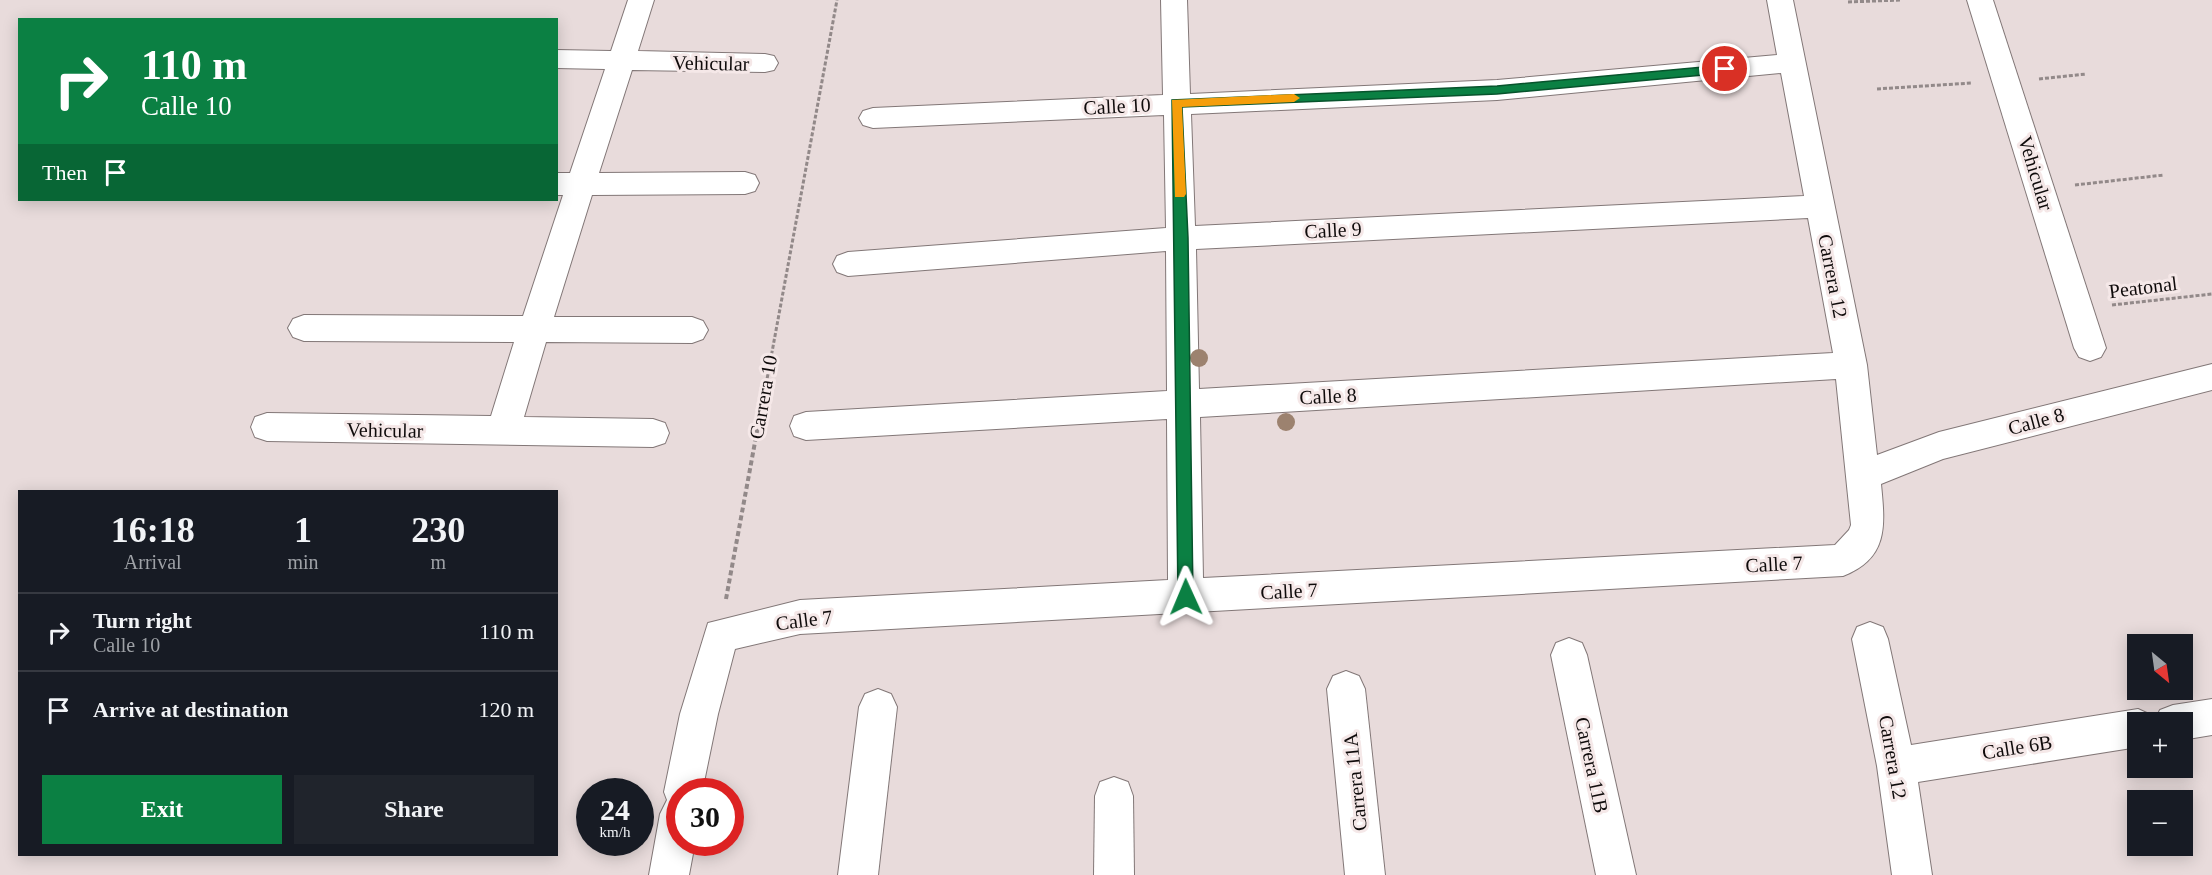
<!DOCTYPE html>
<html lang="en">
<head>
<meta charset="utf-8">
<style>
	:root { --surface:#171b24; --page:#20242c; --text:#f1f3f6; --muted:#9ea1a6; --line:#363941; --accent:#0b8043 }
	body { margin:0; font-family:"Times New Roman",serif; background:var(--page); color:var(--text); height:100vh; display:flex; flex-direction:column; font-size:22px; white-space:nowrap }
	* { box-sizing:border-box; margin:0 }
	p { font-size:20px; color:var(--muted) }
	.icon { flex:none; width:33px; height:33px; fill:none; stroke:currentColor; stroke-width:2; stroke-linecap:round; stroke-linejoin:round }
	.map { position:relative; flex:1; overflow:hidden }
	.side { position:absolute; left:18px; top:490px; width:540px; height:366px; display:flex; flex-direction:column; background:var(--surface); border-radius:0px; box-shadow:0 3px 15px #0003 }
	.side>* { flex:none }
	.banner { position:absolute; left:18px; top:18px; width:540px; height:183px; border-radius:0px; box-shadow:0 3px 15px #0003; background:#0b8043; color:#fff; overflow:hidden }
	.needle { width:39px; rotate:151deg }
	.controls { position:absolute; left:2127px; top:634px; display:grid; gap:12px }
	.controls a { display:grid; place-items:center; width:66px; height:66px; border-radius:0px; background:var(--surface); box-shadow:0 3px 15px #0003; font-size:30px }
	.speed { position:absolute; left:576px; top:778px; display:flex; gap:12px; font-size:30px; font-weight:700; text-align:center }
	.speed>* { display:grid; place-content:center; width:78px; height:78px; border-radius:50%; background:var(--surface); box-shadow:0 3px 15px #0003; line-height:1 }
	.speed small { font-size:15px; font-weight:400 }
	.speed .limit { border:9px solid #d22; background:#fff; color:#111 }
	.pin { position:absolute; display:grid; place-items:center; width:51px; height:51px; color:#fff; margin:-26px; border:3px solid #fff; border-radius:50%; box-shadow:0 2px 6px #0007 }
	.me { position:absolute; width:66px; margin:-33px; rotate:359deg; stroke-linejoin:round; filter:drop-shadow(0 0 4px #0008) }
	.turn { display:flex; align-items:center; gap:21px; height:126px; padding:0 24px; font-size:27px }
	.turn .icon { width:78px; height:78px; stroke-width:2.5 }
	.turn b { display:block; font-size:42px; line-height:51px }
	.then { display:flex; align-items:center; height:57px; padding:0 24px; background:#0003; gap:12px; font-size:22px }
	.eta { display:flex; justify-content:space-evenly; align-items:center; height:102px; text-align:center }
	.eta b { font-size:36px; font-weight:800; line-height:42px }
	.action { display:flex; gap:12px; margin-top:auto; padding:12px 24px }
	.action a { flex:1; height:69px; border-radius:0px; background:var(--accent); color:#fff; font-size:24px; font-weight:800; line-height:69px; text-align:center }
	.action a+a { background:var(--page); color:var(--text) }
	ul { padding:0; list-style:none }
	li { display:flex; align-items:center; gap:18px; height:78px; padding:0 24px; border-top:2px solid var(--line) }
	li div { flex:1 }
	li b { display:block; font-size:22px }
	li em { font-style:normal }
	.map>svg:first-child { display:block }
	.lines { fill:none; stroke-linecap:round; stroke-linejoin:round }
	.street-casing { stroke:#827777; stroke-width:2 }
	.path-far1 { stroke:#928989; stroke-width:3; stroke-dasharray:4 2; stroke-linecap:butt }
	.path { stroke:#928989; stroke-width:4; stroke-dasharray:5 3; stroke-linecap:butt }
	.street { fill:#fff; fill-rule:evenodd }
	.tree { fill:#9c826f }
	.route { fill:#0b8043; stroke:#07532c; stroke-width:1.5 }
	.slow { fill:#f59e0b }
	.labels { text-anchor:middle; stroke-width:6; stroke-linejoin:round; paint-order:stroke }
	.street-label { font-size:20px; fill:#0f0b0b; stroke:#f5e8e8 }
</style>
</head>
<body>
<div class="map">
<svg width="2212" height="875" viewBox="0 0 2212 875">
	<rect width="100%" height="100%" fill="#e8dbdb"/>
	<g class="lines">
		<g class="street-casing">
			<g id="street">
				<path d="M 628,0 L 654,0 L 638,51 L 765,54 L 774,56 L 778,63 L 774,70 L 765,72 L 632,70 L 599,173 L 745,172 L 755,175 L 759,183 L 755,191 L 745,194 L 592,195 L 554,317 L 692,317 L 703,321 L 708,330 L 703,339 L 692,343 L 546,342 L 524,417 L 653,419 L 665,423 L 669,433 L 665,443 L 653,447 L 267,441 L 255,437 L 251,427 L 255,417 L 267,413 L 491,416 L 514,342 L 304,341 L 293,337 L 288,328 L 293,319 L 304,315 L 523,316 L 563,195 L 556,195 L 556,173 L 570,173 L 605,69 L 556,68 L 556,50 L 611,51 Z"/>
				<path d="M 1161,0 L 1187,0 L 1190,94 L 1497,80 L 1777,55 L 1767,0 L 1793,0 L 1867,365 L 1877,455 L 1939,432 L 2212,364 L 2212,390 L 1943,459 L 1881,484 C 1885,525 1889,558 1843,576 L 800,634 L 735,649 L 718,714 L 702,792 L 680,792 L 680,843 L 695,843 L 689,875 L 649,875 L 660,814 L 667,800 L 664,792 L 680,714 L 708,623 L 800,600 L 1168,580 L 1167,419 L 806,440 L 794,436 L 790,426 L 794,416 L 806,412 L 1167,391 L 1166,251 L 848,276 L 837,272 L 833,264 L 837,256 L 848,252 L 1166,228 L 1164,115 L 873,128 L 863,125 L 859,118 L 863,111 L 873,108 L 1163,95 ZM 1781,73 L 1804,196 L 1195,226 L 1191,114 L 1497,100 ZM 1808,218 L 1833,353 L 1199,389 L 1196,249 ZM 1836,379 L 1851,525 L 1849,530 L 1835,545 L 1203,578 L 1200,417 Z"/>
				<path d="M 1967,0 L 1993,0 L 2106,348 L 2101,357 L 2090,361 L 2079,357 L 2074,348 Z"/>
				<path d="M 1870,622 L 1883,627 L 1888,639 L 1911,745 L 2138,709 L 2151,715 L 2154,722 L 2160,710 L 2173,705 L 2212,699 L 2212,735 L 2182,740 L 2182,723 L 2138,723 L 2138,747 L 1918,782 L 1932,875 L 1892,875 L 1877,766 L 1852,639 L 1857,627 Z"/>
				<path d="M 1569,638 L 1582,643 L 1587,655 L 1636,875 L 1596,875 L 1551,655 L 1556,643 Z"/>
				<path d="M 1346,671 L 1359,676 L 1365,689 L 1385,875 L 1345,875 L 1327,689 L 1333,676 Z"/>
				<path d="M 878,689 L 891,694 L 897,707 L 878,875 L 838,875 L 859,707 L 865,694 Z"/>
				<path d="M 1114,777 L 1128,782 L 1133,796 L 1134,875 L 1094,875 L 1095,796 L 1100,782 Z"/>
			</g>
		</g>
		<g class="path-far1">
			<path d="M 1848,2 L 1900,0"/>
			<path d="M 2039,79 L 2086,74"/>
			<path d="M 1877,89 L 1972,83"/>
			<path d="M 2075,185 L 2164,175"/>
			<path d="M 2112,305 L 2212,294"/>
			<path d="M 765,390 L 837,0"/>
		</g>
		<path class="path" d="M 726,599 L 765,388"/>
		<use href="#street" class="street"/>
	</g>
	<g class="tree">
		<circle cx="1199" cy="358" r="9"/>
		<circle cx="1286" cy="422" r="9"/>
	</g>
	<path class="route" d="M 1725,65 L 1731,69 L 1725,73 L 1497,94 L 1182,107 L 1188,238 L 1193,597 L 1191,602 L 1186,604 L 1181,602 L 1178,597 L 1172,100 L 1497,86 Z"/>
	<path class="slow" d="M 1294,94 L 1300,98 L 1294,102 L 1182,107 L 1186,194 L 1184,197 L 1175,197 L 1172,100 Z"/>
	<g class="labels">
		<g class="street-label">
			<text transform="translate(711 63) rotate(1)" y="7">Vehicular</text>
			<text transform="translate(1117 106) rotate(-3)" y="7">Calle 10</text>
			<text transform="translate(2036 173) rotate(73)" y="7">Vehicular</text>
			<text transform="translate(1333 230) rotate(-3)" y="7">Calle 9</text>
			<text transform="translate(1833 276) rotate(79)" y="7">Carrera 12</text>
			<text transform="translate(2143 287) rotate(-7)" y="7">Peatonal</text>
			<text transform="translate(1328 396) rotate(-3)" y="7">Calle 8</text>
			<text transform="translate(763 397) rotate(-80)" y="7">Carrera 10</text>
			<text transform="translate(2036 421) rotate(-15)" y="7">Calle 8</text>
			<text transform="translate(385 430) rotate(1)" y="7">Vehicular</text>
			<text transform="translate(1774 564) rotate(-3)" y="7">Calle 7</text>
			<text transform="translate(1289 591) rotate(-3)" y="7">Calle 7</text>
			<text transform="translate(804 620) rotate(-7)" y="7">Calle 7</text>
			<text transform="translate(2017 747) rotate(-9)" y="7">Calle 6B</text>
			<text transform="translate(1893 757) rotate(80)" y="7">Carrera 12</text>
			<text transform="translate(1592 765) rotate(78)" y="7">Carrera 11B</text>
			<text transform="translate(1355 782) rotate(-96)" y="7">Carrera 11A</text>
		</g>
	</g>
</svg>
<div class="controls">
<a><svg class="needle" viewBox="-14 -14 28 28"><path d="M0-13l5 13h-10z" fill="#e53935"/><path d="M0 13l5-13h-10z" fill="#9ea1a6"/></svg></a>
<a>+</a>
<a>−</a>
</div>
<div class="speed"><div>24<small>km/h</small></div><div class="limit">30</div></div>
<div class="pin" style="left:1725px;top:69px;background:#d93025"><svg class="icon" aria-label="arrive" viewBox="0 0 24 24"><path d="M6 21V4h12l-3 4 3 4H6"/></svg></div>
<svg class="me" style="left:1186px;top:597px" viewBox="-20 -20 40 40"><path d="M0-17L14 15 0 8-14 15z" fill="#0b8043" stroke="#fff" stroke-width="4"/></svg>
<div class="banner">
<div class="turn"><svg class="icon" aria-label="right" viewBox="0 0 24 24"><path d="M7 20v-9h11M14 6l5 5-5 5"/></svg><div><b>110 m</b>Calle 10</div></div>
<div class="then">Then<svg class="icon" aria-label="arrive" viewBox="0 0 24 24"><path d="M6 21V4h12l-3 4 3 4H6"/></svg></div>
</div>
<section class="side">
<div class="eta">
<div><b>16:18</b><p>Arrival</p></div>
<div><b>1</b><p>min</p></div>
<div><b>230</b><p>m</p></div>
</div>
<ul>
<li><svg class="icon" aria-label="right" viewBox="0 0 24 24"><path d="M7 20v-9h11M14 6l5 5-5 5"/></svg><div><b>Turn right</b><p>Calle 10</p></div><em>110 m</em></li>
<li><svg class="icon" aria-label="arrive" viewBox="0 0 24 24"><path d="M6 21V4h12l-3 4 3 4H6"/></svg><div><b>Arrive at destination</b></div><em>120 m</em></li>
</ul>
<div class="action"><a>Exit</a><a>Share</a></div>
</section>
</div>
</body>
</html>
